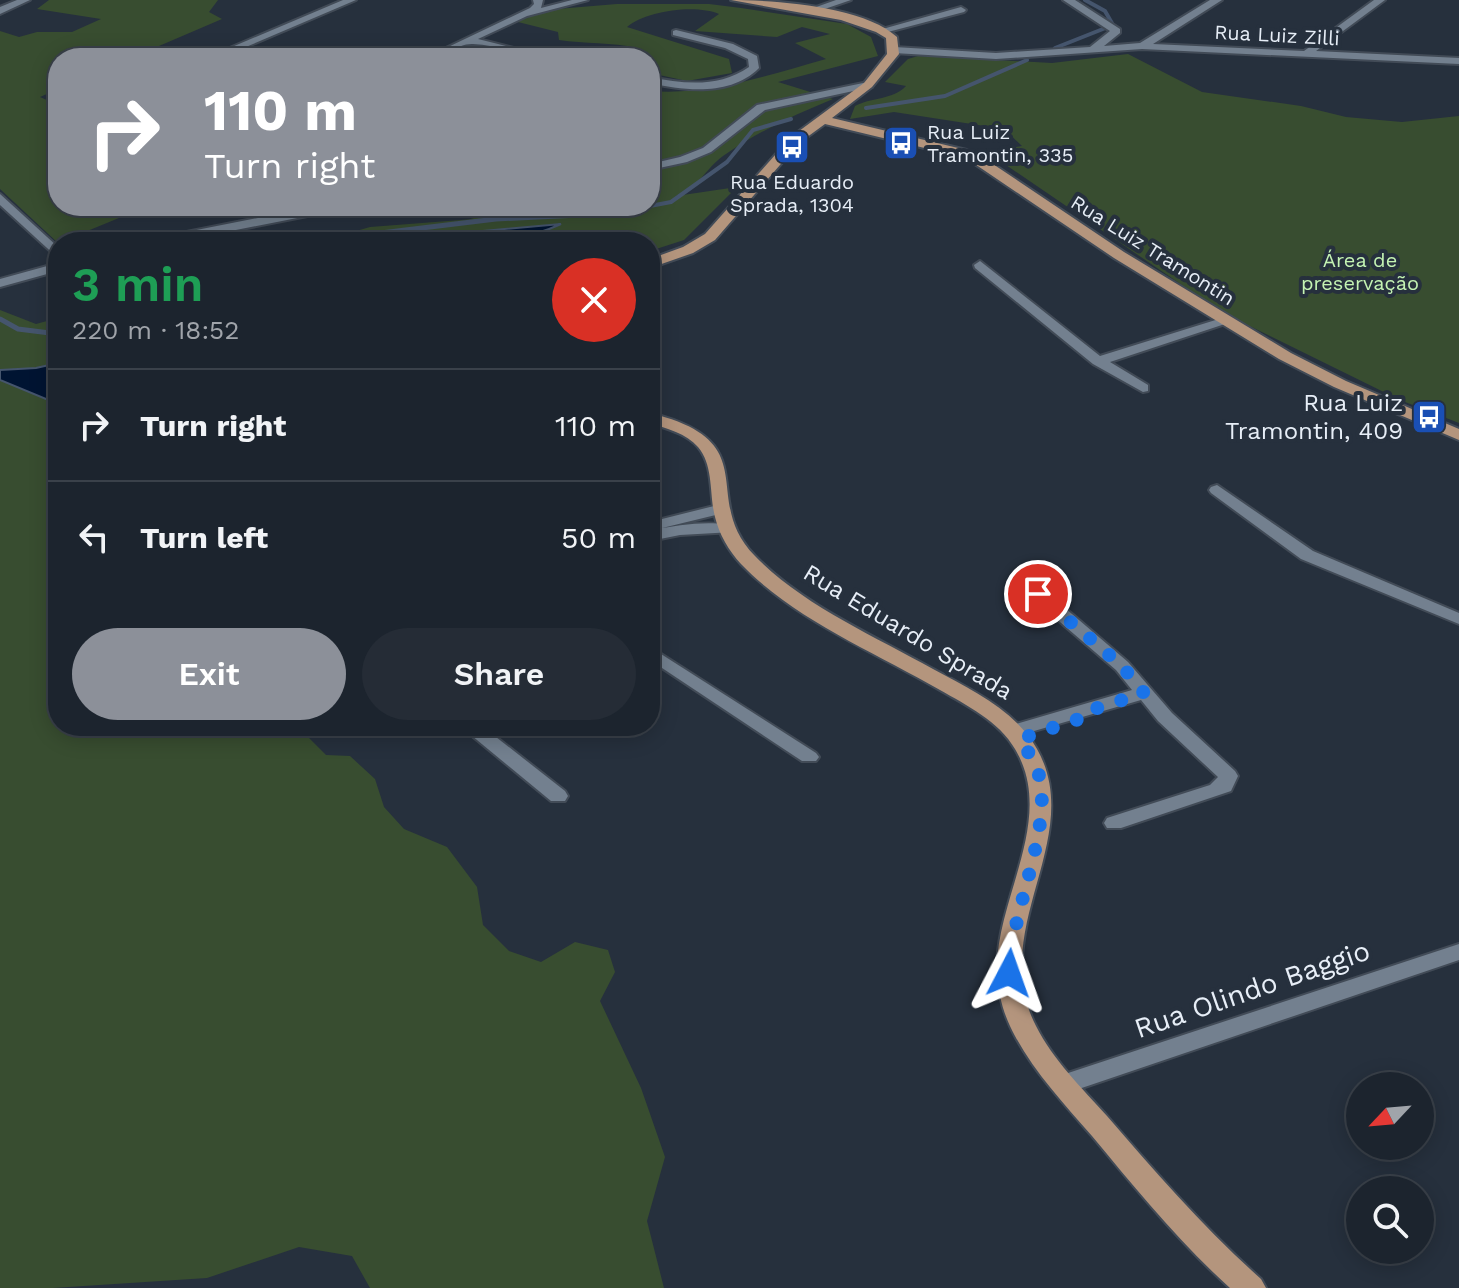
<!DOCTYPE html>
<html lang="en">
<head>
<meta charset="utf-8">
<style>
	:root { --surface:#1c242e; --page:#252c36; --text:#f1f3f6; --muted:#a0a4aa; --line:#3a414a; --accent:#8c9099 }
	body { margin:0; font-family:"Work Sans",sans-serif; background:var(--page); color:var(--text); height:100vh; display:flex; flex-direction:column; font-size:30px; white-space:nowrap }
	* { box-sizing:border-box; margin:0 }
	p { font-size:26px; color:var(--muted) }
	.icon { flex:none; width:44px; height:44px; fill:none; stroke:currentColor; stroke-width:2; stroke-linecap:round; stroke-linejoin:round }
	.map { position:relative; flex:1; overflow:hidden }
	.drawer { position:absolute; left:48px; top:232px; width:612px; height:504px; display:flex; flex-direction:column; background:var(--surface); border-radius:32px; box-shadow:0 4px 20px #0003,0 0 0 2px var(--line) }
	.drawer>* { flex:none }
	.top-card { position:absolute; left:48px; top:48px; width:612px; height:168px; border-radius:32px; box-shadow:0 4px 20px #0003,0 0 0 2px var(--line); background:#8c9099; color:#fff; overflow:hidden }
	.needle { width:52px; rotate:244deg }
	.tools { position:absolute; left:1346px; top:1072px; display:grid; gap:16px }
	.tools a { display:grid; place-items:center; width:88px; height:88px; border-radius:50%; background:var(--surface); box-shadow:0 4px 20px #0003,0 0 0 2px var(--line); font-size:40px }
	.pin { position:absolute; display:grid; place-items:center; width:68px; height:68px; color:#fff; margin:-34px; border:4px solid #fff; border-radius:50%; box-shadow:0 2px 8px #0007 }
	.me { position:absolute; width:88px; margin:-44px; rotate:4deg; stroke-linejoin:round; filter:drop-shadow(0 0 6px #0008) }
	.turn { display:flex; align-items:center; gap:28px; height:168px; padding:0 24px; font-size:36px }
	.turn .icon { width:104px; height:104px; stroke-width:2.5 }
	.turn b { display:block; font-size:56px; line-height:68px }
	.round { display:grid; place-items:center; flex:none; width:84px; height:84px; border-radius:42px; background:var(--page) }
	.head { display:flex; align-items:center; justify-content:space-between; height:136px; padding:0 24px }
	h1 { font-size:48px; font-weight:600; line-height:60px; color:#1e9e55 }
	.action { display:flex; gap:16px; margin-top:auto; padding:16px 24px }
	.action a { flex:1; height:92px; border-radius:48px; background:var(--accent); color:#fff; font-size:32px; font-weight:600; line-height:92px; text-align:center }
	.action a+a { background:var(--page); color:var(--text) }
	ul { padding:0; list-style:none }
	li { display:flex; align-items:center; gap:24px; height:112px; padding:0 24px; border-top:2px solid var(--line) }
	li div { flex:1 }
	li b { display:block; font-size:30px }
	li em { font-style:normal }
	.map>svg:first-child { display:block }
	.green { fill:#384d30 }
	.water { fill:#001432; stroke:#45556d; stroke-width:2 }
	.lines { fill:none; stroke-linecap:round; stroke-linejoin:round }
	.stream-far1 { stroke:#45556d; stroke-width:4 }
	.stream { stroke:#45556d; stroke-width:5 }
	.minor-casing { stroke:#424b57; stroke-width:4 }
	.major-casing { stroke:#424b57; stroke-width:4 }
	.minor { fill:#73808f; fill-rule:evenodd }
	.major { fill:#b4957d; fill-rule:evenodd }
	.route { stroke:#1a73e8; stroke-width:14; stroke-dasharray:0 25.2 }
	.labels { text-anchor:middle; stroke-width:8; stroke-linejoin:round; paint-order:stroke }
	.far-street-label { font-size:20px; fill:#e7eef7; stroke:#26303d }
	.far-poi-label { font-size:20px; fill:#e7eef7; stroke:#26303d; text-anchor:start }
	.far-park-label { font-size:20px; fill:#c4f3b3; stroke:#26303d }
	.poi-label { font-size:24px; fill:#e7eef7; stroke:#26303d; text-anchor:end }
	.street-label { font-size:24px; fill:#e7eef7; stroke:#26303d }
	.near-street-label { font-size:28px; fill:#e7eef7; stroke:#26303d }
</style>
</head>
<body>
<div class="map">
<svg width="1459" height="1288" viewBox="0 0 1459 1288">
	<rect width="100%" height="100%" fill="#26303d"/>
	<g class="green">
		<path d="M 49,0 L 218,0 L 209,12 L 222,19 L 131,58 L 58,58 L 58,89 L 40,97 L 58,105 L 58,206 L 107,206 L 119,218 L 58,243 L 0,189 L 0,31 L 19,37 L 37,32 L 72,32 L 101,19 L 37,9 Z"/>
		<path d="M 617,4 L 709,4 L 741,8 L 847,24 L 871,37 L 878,56 L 778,82 L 833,99 C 794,115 757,132 723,156 C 705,169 698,189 676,196 L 737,187 L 684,240 L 650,251 L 650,242 L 318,242 L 370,227 L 474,219 L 459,215 L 522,206 L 650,206 L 650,91 C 710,96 768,75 826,59 L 795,43 L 830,34 L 802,27 L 777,37 L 695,31 L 719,14 C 695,4 646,11 627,27 L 729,59 L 732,73 L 687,81 L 650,73 L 650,58 L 630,58 L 636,48 C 613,42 584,44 559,40 L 558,32 L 514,21 L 557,9 Z"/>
		<path d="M 1128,54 L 1202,92 L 1301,106 L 1346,117 L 1402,122 L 1459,116 L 1459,423 L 1400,400 L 1223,313 L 987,152 L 1022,146 L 1004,129 L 894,112 L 850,119 L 855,106 C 872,97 893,100 906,86 L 885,82 L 908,59 L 918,56 L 1052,63 Z"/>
		<path d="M 0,310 L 36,324 L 58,318 L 58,726 L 297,726 L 326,755 L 350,756 L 375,779 L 384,807 L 404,829 L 447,847 L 477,887 L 483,925 L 509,951 L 541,962 L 575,942 L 608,950 L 615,972 L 600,1001 L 641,1088 L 665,1157 L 647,1221 L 664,1288 L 370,1288 L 352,1256 L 299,1247 L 207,1278 L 53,1288 L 0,1288 Z"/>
	</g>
	<g class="water">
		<path d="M 561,224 C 502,252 425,242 361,242 Z"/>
		<path d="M 58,363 L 58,404 L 0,380 L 0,370 L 36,368 Z"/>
	</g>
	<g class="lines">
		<g class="stream-far1">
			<path d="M 1055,48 L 1113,25 L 1105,11 L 1085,0"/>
			<path d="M 866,108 L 945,96 L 1027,60"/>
			<path d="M 650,206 L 671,202 L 727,162 L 753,130 L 791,119"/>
			<path d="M 622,210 L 647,206"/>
		</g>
		<g class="stream">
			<path d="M 336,242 L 356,236 L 496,219 L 600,214 L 634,208"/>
			<path d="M 0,319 L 18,329 L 58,334"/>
		</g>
		<g class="minor-casing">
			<g id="minor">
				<path d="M 17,0 L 30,0 L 0,14 L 0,7 Z"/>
				<path d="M 343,0 L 356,0 L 220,58 L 206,58 Z"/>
				<path d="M 533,0 L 543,0 L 541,8 L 572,0 L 588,0 L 527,16 L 478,39 L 554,58 C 526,58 500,45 473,44 C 458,43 443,58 425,58 L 530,8 L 534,4 Z"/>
				<path d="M 836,0 L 851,0 L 810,14 L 805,11 Z"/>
				<path d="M 1063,0 L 1075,0 L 1120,29 L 1120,33 L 1104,46 L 1140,43 L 1210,0 L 1222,0 L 1153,44 L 1304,51 L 1374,0 L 1385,0 L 1316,51 L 1459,58 L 1459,64 L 1142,49 L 996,59 L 894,53 L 889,50 L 894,47 L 996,53 L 1090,47 L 1110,31 Z"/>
				<path d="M 961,7 L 966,10 L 964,12 L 884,33 L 879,30 Z"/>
				<path d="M 676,30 L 733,44 L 757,56 L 759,68 C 731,96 686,91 650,83 L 650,77 C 684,84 719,88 749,67 L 748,59 L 725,48 L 673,35 L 673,31 Z"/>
				<path d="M 868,82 L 872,83 L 872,87 L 765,110 L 711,152 L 687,162 L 650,170 L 650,164 L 680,157 L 703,148 L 757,105 Z"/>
				<path d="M 0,194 L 58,247 L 58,258 L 0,205 Z"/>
				<path d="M 319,206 L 344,206 L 338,210 L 175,242 L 150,242 L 156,238 Z"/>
				<path d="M 980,261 L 1100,356 L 1222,318 L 1227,317 L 1234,321 L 1110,362 L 1148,385 L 1148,391 L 1143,392 L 1093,364 L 975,268 L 974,265 Z"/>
				<path d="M 58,263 L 58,271 L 0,287 L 0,279 Z"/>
				<path d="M 1217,485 L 1313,551 L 1459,613 L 1459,624 L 1301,559 L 1211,493 L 1209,490 L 1211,487 Z"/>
				<path d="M 722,504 L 730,509 L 728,512 L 658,529 C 675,526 722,518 735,529 L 733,532 L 680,535 L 650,541 L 650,531 L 656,530 L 650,528 L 650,522 Z"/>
				<path d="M 1038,589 L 1044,590 L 1128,662 L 1172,713 L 1235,771 L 1238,776 L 1231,791 L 1121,828 L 1107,828 L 1104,823 L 1107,818 L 1210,785 L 1218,777 L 1158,721 L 1141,700 L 1013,737 L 1006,735 L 1003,731 L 1006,727 L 1132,690 L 1116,670 L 1032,598 L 1029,594 L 1032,590 Z"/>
				<path d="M 650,647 L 816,753 L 819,757 L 816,761 L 802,761 L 650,660 Z"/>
				<path d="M 460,726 L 482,726 L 565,791 L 568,796 L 565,801 L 551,801 Z"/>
				<path d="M 1459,944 L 1459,960 L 1064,1094 L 1056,1091 L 1052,1084 L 1056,1077 Z"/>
			</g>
		</g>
		<g class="major-casing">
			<g id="major">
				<path d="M 731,0 C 774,0 864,6 897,37 L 899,54 L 872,87 L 832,118 L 975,152 L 1124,252 L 1291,353 L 1346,381 L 1459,429 L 1459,440 L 1334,387 L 1279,359 L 1114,258 L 966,158 L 825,124 L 799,143 L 715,240 L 693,253 L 650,268 L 650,259 L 683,247 L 705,234 L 791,137 L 864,83 L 887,54 L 886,38 L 876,32 L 841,20 Z"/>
				<path d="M 650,413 C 768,442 698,498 755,556 C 804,606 873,635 933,669 C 972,690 1015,710 1037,749 C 1076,818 1023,891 1022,962 C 1021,984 1026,1007 1036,1026 C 1053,1060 1082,1088 1107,1116 C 1156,1173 1205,1229 1261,1279 L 1266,1288 L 1230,1288 C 1179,1242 1136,1189 1092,1136 C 1064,1104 1035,1073 1015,1036 C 1004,1016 998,995 997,972 C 995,899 1057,819 1015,749 C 999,721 966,705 940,690 C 873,651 795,620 741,564 C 729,551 719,534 715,517 C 709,494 714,466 698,447 C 686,433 667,429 650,423 Z"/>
			</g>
		</g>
		<use href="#minor" class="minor"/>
		<use href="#major" class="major"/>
	</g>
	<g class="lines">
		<path class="route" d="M 1009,973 C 1010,914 1055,824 1038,772 C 1034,760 1026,749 1020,739 L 1079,719 L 1082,713 L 1144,693 L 1122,666 L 1038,594"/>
	</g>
	<defs>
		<g id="bus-square" transform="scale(1.8)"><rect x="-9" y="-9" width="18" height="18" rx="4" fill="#1a4fb4" stroke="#26303d"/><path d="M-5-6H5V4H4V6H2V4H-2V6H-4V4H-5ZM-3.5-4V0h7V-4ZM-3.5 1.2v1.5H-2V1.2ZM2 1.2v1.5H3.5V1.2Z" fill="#fff"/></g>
	</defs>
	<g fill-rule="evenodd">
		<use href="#bus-square" x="901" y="143"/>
		<use href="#bus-square" x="792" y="147"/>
		<use href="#bus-square" x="1429" y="417"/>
	</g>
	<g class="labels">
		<g class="far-street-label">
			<text transform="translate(1277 35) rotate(3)" y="7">Rua Luiz Zilli</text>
			<text transform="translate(1153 250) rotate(32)" y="7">Rua Luiz Tramontin</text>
		</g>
		<g class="far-poi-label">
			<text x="927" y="139">Rua Luiz<tspan x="927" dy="23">Tramontin, 335</tspan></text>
			<text x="792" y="189" text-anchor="middle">Rua Eduardo<tspan x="792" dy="23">Sprada, 1304</tspan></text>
		</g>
		<g class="far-park-label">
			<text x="1360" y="267">Área de<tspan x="1360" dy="23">preservação</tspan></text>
		</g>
		<g class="poi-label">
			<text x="1403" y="411">Rua Luiz<tspan x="1403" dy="28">Tramontin, 409</tspan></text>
		</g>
		<g class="street-label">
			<text transform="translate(908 632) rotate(31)" y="8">Rua Eduardo Sprada</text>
		</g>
		<g class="near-street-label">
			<text transform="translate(1252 989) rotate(-19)" y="10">Rua Olindo Baggio</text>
		</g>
	</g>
</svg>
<div class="tools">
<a><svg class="needle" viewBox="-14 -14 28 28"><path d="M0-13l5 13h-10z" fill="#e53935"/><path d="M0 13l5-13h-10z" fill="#a0a4aa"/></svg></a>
<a><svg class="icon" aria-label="search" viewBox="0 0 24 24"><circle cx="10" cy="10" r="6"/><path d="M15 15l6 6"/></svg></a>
</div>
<div class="pin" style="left:1038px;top:594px;background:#d93025"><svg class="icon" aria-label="arrive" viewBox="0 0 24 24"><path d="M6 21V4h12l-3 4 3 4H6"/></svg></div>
<svg class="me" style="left:1009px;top:973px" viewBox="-20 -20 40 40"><path d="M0-17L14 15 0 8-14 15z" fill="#1a73e8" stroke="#fff" stroke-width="4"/></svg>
<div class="top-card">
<div class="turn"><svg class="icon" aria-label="right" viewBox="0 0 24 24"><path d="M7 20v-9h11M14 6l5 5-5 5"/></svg><div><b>110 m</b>Turn right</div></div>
</div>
<section class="drawer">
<div class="head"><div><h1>3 min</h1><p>220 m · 18:52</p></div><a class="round" style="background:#d93025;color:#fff"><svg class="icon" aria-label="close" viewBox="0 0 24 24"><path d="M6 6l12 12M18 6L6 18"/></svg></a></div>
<ul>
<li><svg class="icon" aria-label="right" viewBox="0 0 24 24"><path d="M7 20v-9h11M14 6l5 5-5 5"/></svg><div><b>Turn right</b></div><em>110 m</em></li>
<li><svg class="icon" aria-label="left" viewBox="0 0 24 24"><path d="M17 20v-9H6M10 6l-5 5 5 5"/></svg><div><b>Turn left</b></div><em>50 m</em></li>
</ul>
<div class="action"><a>Exit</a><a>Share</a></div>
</section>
</div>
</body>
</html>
